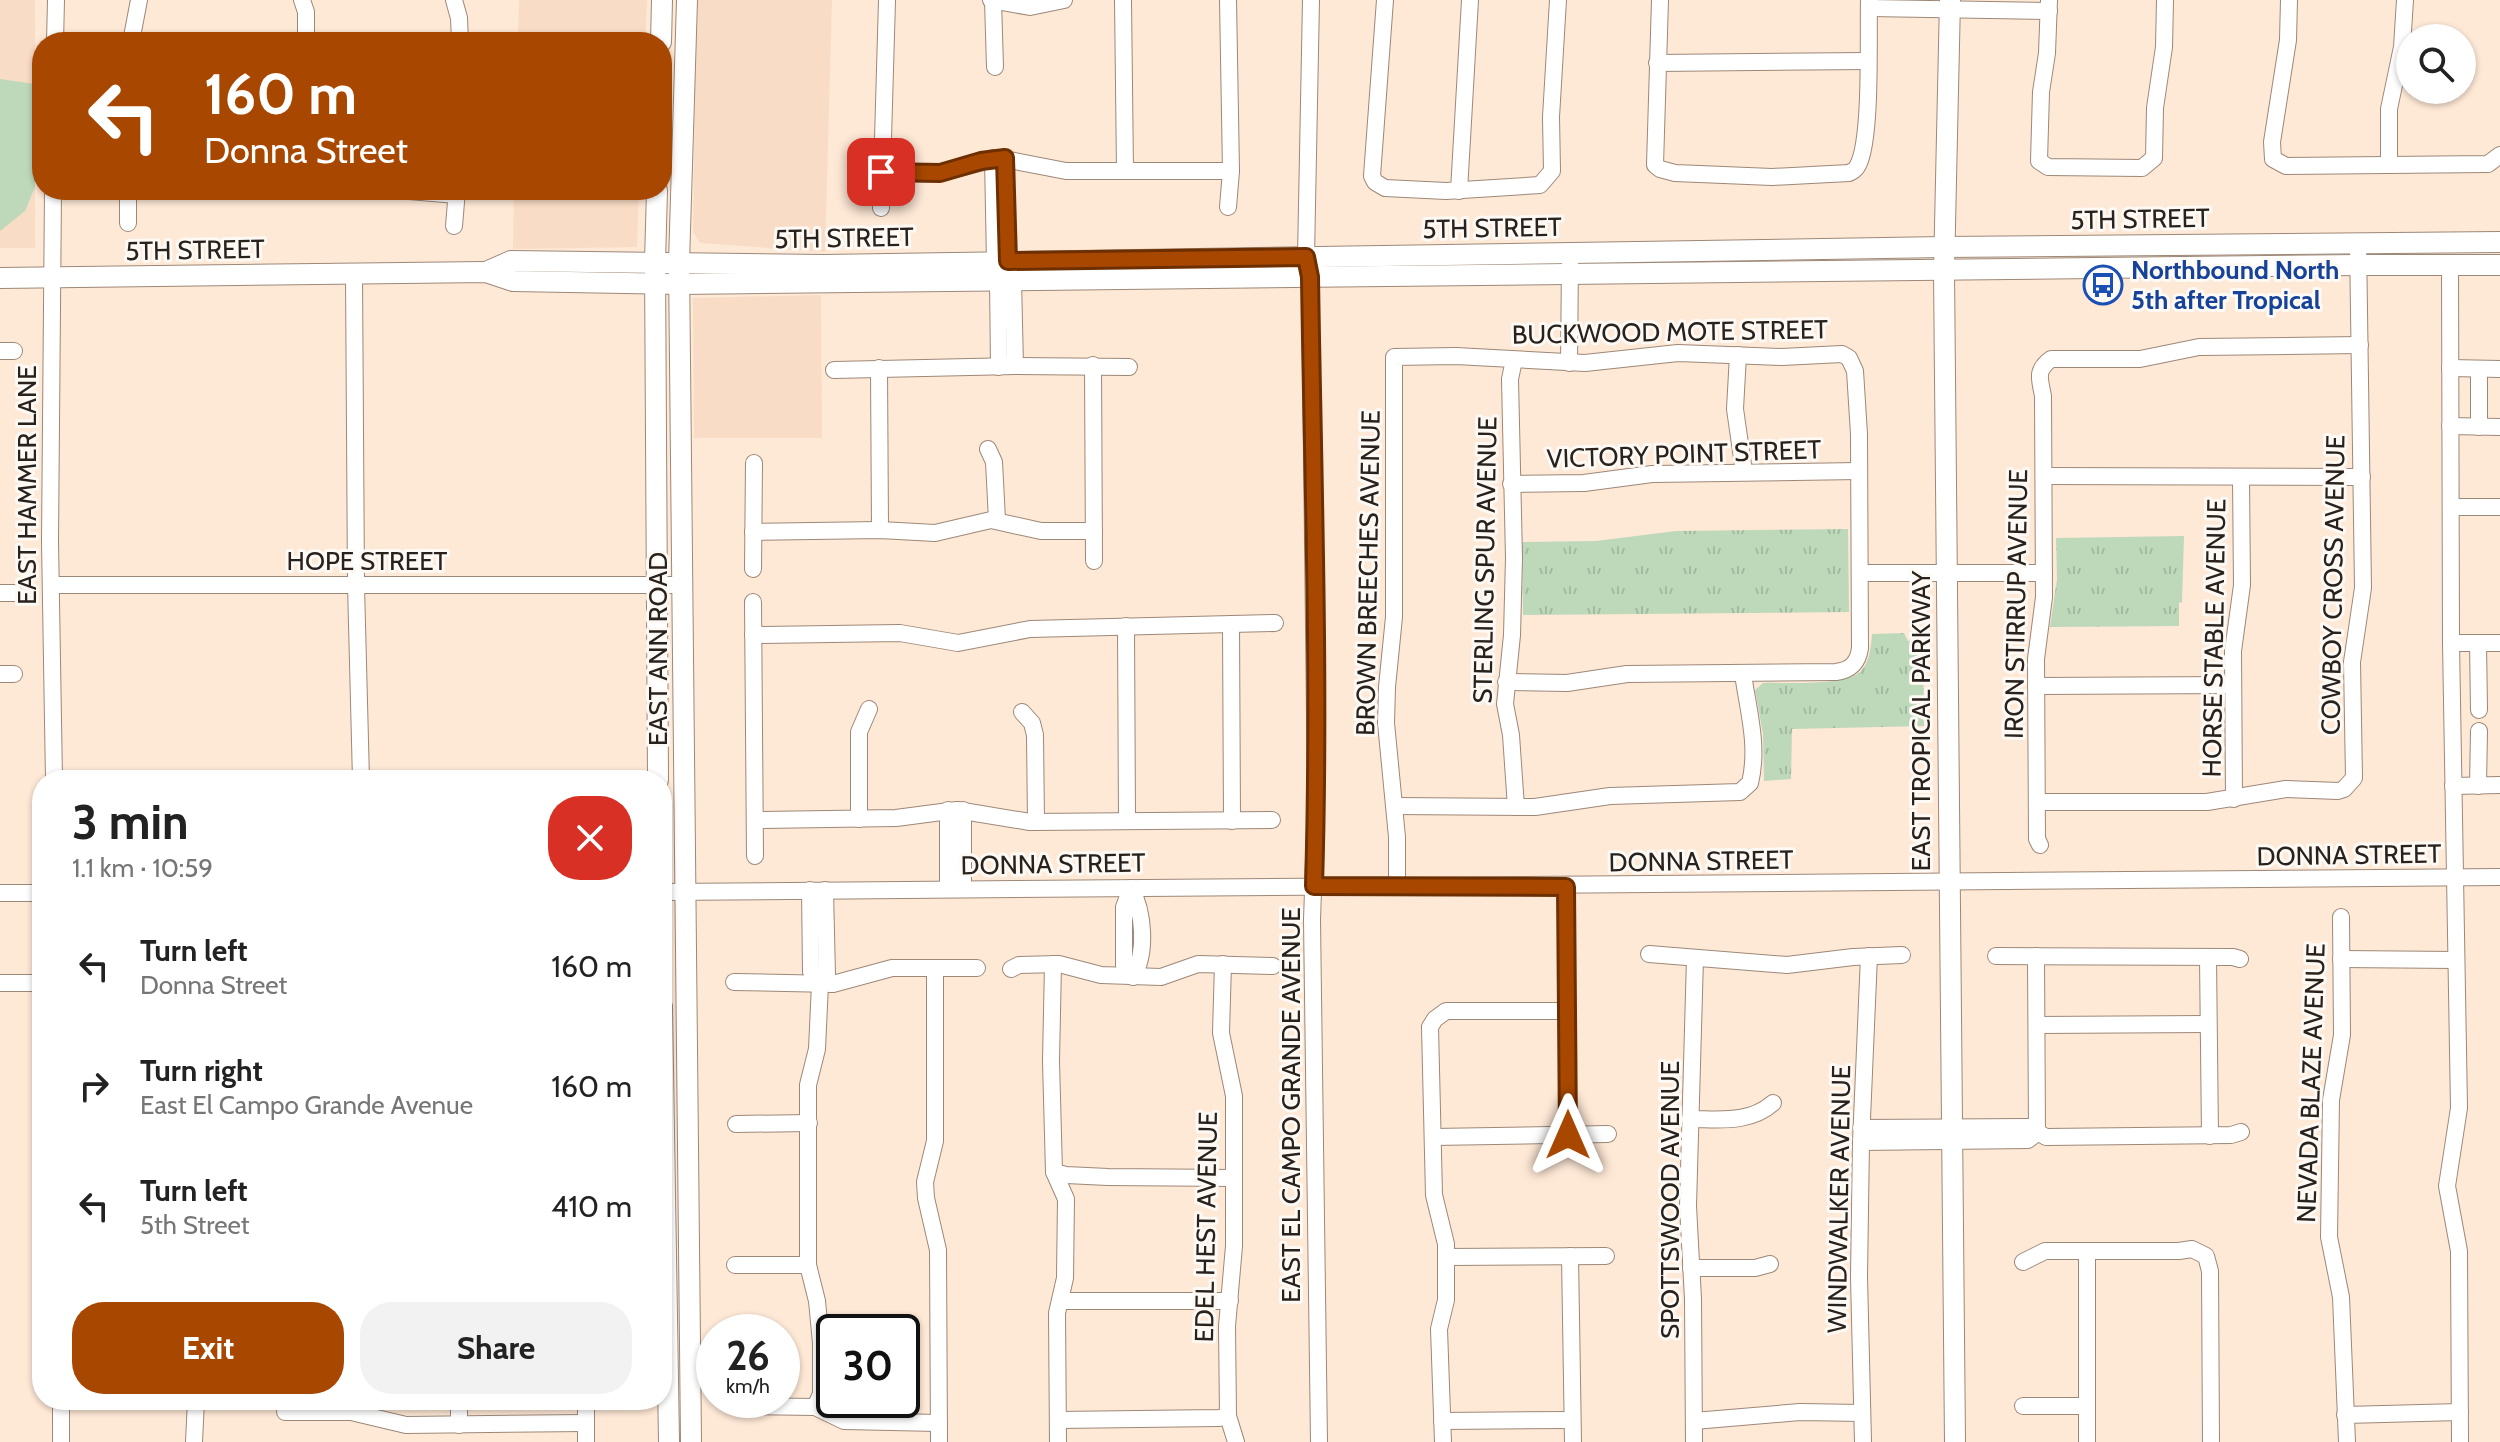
<!DOCTYPE html>
<html lang="en">
<head>
<meta charset="utf-8">
<style>
	:root { --surface:#fff; --page:#f2f2f2; --text:#222; --muted:#767676; --accent:#a84800 }
	body { margin:0; font-family:Cabin,sans-serif; background:var(--page); color:var(--text); height:100vh; display:flex; flex-direction:column; font-size:30px; white-space:nowrap }
	* { box-sizing:border-box; margin:0 }
	p { font-size:26px; color:var(--muted) }
	.icon { flex:none; width:44px; height:44px; fill:none; stroke:currentColor; stroke-width:2; stroke-linecap:round; stroke-linejoin:round }
	.map { position:relative; flex:1; overflow:hidden }
	.details { position:absolute; left:32px; top:770px; width:640px; height:640px; display:flex; flex-direction:column; background:var(--surface); border-radius:32px; box-shadow:0 2px 6px #0004 }
	.details>* { flex:none }
	.hud { position:absolute; left:32px; top:32px; width:640px; height:168px; border-radius:32px; box-shadow:0 2px 6px #0004; background:#a84800; color:#fff; overflow:hidden }
	.fabs { position:absolute; left:2396px; top:24px; display:grid; gap:16px }
	.fabs a { display:grid; place-items:center; width:80px; height:80px; border-radius:50%; background:var(--surface); box-shadow:0 2px 6px #0004; font-size:40px }
	.speed { position:absolute; left:696px; top:1314px; display:flex; gap:16px; font-size:40px; font-weight:700; text-align:center }
	.speed>* { display:grid; place-content:center; width:104px; height:104px; border-radius:50%; background:var(--surface); box-shadow:0 2px 6px #0004; line-height:1 }
	.speed small { font-size:20px; font-weight:400 }
	.speed .limit { border:4px solid #111; border-radius:12px; background:#fff; color:#111 }
	.pin { position:absolute; display:grid; place-items:center; width:68px; height:68px; color:#fff; margin:-34px; border-radius:16px; box-shadow:0 4px 12px #0006 }
	.me { position:absolute; width:88px; margin:-44px; rotate:0deg; stroke-linejoin:round; filter:drop-shadow(0 0 6px #0008) }
	.turn { display:flex; align-items:center; gap:28px; height:168px; padding:0 40px; font-size:36px }
	.turn .icon { width:104px; height:104px; stroke-width:2.5 }
	.turn b { display:block; font-size:56px; line-height:68px }
	.round { display:grid; place-items:center; flex:none; width:84px; height:84px; border-radius:32px; background:var(--page) }
	.headline { display:flex; align-items:center; justify-content:space-between; height:136px; padding:0 40px }
	h1 { font-size:48px; font-weight:800; line-height:60px }
	.action { display:flex; gap:16px; margin-top:auto; padding:16px 40px }
	.action a { flex:1; height:92px; border-radius:32px; background:var(--accent); color:#fff; font-size:32px; font-weight:800; line-height:92px; text-align:center }
	.action a+a { background:var(--page); color:var(--text) }
	ul { padding:0; list-style:none }
	li { display:flex; align-items:center; gap:24px; height:120px; padding:0 40px }
	li div { flex:1 }
	li b { display:block; font-size:30px }
	li em { font-style:normal }
	.map>svg:first-child { display:block }
	.built { fill:#f9dcc5 }
	.park { fill:url(#park-tufts) }
	.pitch { fill:#bdd9ba }
	.lines { fill:none; stroke-linecap:round; stroke-linejoin:round }
	.minor-casing { stroke:#9d8878; stroke-width:18 }
	.major-casing { stroke:#9d8878; stroke-width:22 }
	.minor { stroke:#fff; stroke-width:16 }
	.major { stroke:#fff; stroke-width:20 }
	.route-casing { stroke:#6d2f00; stroke-width:20 }
	.route { stroke:#a84800; stroke-width:14 }
	.labels { text-anchor:middle; stroke-width:6; stroke-linejoin:round; paint-order:stroke }
	.street-label { font-size:26px; fill:#29211b; stroke:#fdf9f5 }
	.transit-label { font-size:26px; font-weight:bold; fill:#164399; stroke:#fdf9f5; text-anchor:start }
</style>
</head>
<body>
<div class="map">
<svg width="2500" height="1442" viewBox="0 0 2500 1442">
	<defs>
		<pattern id="park-tufts" width="24" height="20" patternUnits="userSpaceOnUse" patternTransform="scale(2)"><rect width="24" height="20" fill="#bdd9ba"/><path d="M3 7l-1-3M5 7V3M7 7l1-3M15 17l-1-3M17 17v-4M19 17l1-3" fill="none" stroke="#a2ba9f"/></pattern>
	</defs>
	<rect width="100%" height="100%" fill="#fee8d6"/>
	<g class="built">
		<rect x="0" y="0" width="35" height="248"/>
		<path d="M 519,0 L 647,0 L 645,42 L 518,42 Z"/>
		<path d="M 696,0 L 832,0 L 825,252 L 700,243 L 693,232 Z"/>
		<path d="M 514,190 L 639,190 L 637,247 L 513,249 Z"/>
		<path d="M 821,295 L 822,438 L 694,438 L 693,298 Z"/>
	</g>
	<g class="park">
		<path d="M 1848,529 L 1849,612 L 1523,615 L 1522,542 L 1596,541 L 1676,531 Z"/>
		<path d="M 2184,536 L 2182,602 L 2179,603 L 2179,626 L 2050,627 L 2057,579 L 2056,538 Z"/>
		<path d="M 1904,633 L 1908,641 L 1923,640 L 1924,726 L 1792,729 L 1791,779 L 1764,781 L 1763,734 L 1755,690 L 1763,683 C 1785,682 1848,687 1862,670 C 1870,660 1871,646 1872,634 Z"/>
	</g>
	<path class="pitch" d="M 0,79 L 35,84 L 35,187 L 25,211 L 0,231 Z"/>
	<g class="lines">
		<g class="minor-casing">
			<g id="minor">
				<path d="M 302,0 L 306,12 L 306,42"/>
				<path d="M 454,0 L 459,18 L 460,42"/>
				<path d="M 991,0 L 1030,7 L 1064,0"/>
				<path d="M 993,0 L 995,67"/>
				<path d="M 1123,0 L 1125,171"/>
				<path d="M 1228,0 L 1231,171 L 1228,207"/>
				<path d="M 1311,0 L 1306,257 L 1310,277 L 1316,804 L 1312,920 L 1319,1442"/>
				<path d="M 1385,0 L 1372,176 L 1375,182 L 1385,188 L 1446,191 L 1540,185 L 1552,171 L 1551,117 L 1558,0"/>
				<path d="M 1660,0 L 1655,165 L 1660,169 L 1675,173 L 1772,177 L 1849,173 C 1854,170 1855,171 1858,165 C 1872,139 1868,35 1869,0"/>
				<path d="M 2049,0 L 2047,53 L 2041,92 L 2039,161 L 2048,167 L 2142,168 L 2154,158 L 2155,108 L 2164,47 L 2165,0"/>
				<path d="M 2289,0 L 2288,40 L 2272,142 L 2273,159 L 2286,166 L 2488,164 L 2500,155"/>
				<path d="M 1869,8 L 2049,11"/>
				<path d="M 55,42 L 56,0"/>
				<path d="M 131,42 L 139,0"/>
				<path d="M 1657,63 L 1868,61"/>
				<path d="M 993,158 L 995,262"/>
				<path d="M 1005,158 L 1008,261"/>
				<path d="M 2389,165 L 2389,109 L 2402,47 L 2405,0"/>
				<path d="M 881,172 L 940,173 L 999,158 L 1066,171 L 1231,171"/>
				<path d="M 53,190 L 50,541 L 54,780"/>
				<path d="M 128,190 L 128,223"/>
				<path d="M 397,190 L 457,195"/>
				<path d="M 128,191 L 202,190"/>
				<path d="M 1459,191 L 1470,0"/>
				<path d="M 881,208 L 887,0"/>
				<path d="M 454,226 L 457,190"/>
				<path d="M 2450,264 L 2451,643 L 2459,1108 L 2447,1186 L 2459,1251 L 2460,1442"/>
				<path d="M 354,274 L 356,585 L 361,780"/>
				<path d="M 998,280 L 999,367"/>
				<path d="M 1013,280 L 1015,366"/>
				<path d="M 0,351 L 14,351"/>
				<path d="M 1738,355 L 1735,409 L 1744,472"/>
				<path d="M 1514,360 L 1510,379 L 1514,558 L 1512,635 L 1505,704 L 1511,735 L 1516,807"/>
				<path d="M 1569,363 L 1570,262"/>
				<path d="M 1093,365 L 1094,561"/>
				<path d="M 879,368 L 880,530"/>
				<path d="M 2450,368 L 2500,369"/>
				<path d="M 834,370 L 1015,366 L 1129,367"/>
				<path d="M 2450,426 L 2500,427"/>
				<path d="M 2479,427 L 2479,369"/>
				<path d="M 988,449 L 994,462 L 997,520"/>
				<path d="M 2044,476 L 2362,477"/>
				<path d="M 1511,484 L 1584,483 L 1652,474 L 1859,471"/>
				<path d="M 2451,507 L 2500,507"/>
				<path d="M 753,532 L 880,530 L 935,533 L 991,520 L 1041,531 L 1094,531"/>
				<path d="M 753,569 L 754,463"/>
				<path d="M 1860,573 L 2044,573"/>
				<path d="M 51,585 L 684,585"/>
				<path d="M 0,593 L 14,593"/>
				<path d="M 753,602 L 755,856"/>
				<path d="M 1231,624 L 1232,821"/>
				<path d="M 1126,626 L 1127,821"/>
				<path d="M 753,635 L 900,633 L 958,643 L 1030,629 L 1275,623"/>
				<path d="M 2451,643 L 2500,643"/>
				<path d="M 2478,643 L 2479,710"/>
				<path d="M 0,674 L 14,674"/>
				<path d="M 2036,686 L 2233,685"/>
				<path d="M 1022,712 L 1032,723 L 1035,735 L 1036,822"/>
				<path d="M 2453,786 L 2500,785"/>
				<path d="M 2478,786 L 2479,731"/>
				<path d="M 2234,799 L 2233,651 L 2242,585 L 2241,478"/>
				<path d="M 2037,802 L 2207,802 L 2286,789 L 2338,791 L 2344,789 L 2354,778 L 2352,662 L 2363,588 L 2358,242"/>
				<path d="M 1395,806 L 1535,807 L 1610,796 L 1740,792 L 1750,783 C 1759,746 1748,710 1743,674"/>
				<path d="M 948,810 L 948,889"/>
				<path d="M 859,819 L 859,732 L 869,709"/>
				<path d="M 755,820 L 896,818 L 957,810 L 1030,822 L 1272,820"/>
				<path d="M 2040,845 L 2037,839 L 2036,659 L 2044,597 L 2043,396 C 2040,379 2035,371 2051,359 L 2140,359 L 2199,347 L 2360,345"/>
				<path d="M 1397,885 L 1397,837 L 1386,723 L 1387,687 L 1394,617 L 1394,357 L 1456,356 L 1585,363 L 1678,353 L 1782,357 L 1842,354 L 1849,358 L 1855,371 L 1859,434 L 1860,648 C 1858,663 1851,670 1836,672 L 1627,674 L 1567,683 L 1506,682"/>
				<path d="M 1566,887 L 1568,1135"/>
				<path d="M 1131,888 C 1144,913 1147,952 1133,977 L 1124,966 L 1124,907 Z"/>
				<path d="M 963,889 L 963,810"/>
				<path d="M 810,890 L 811,972 L 820,984"/>
				<path d="M 662,892 L 2500,877"/>
				<path d="M 0,893 L 42,893"/>
				<path d="M 2341,917 L 2342,1035 L 2331,1100 L 2329,1237 L 2341,1297 L 2347,1442"/>
				<path d="M 1649,954 L 1787,965 L 1853,957 L 1902,955"/>
				<path d="M 1996,956 L 2233,957 L 2240,959"/>
				<path d="M 2036,956 L 2037,1133"/>
				<path d="M 2208,957 L 2210,1136"/>
				<path d="M 2341,959 L 2456,960"/>
				<path d="M 1053,964 L 1051,1061 L 1054,1172 L 1066,1199 L 1065,1278 L 1057,1313 L 1058,1442"/>
				<path d="M 1223,964 L 1221,1033 L 1234,1096 L 1234,1246 L 1227,1326 L 1228,1416 L 1236,1442"/>
				<path d="M 935,968 L 935,1141 L 925,1182 L 926,1198 L 938,1250 L 939,1442"/>
				<path d="M 1011,969 L 1019,965 L 1059,964 L 1101,975 L 1161,977 L 1198,964 L 1273,966"/>
				<path d="M 734,982 L 833,984 L 892,968 L 977,968"/>
				<path d="M 0,983 L 42,983"/>
				<path d="M 2037,1025 L 2208,1024"/>
				<path d="M 1690,1119 C 1719,1119 1749,1124 1773,1103"/>
				<path d="M 736,1124 L 809,1123"/>
				<path d="M 1861,1128 L 2028,1127 L 2046,1137 L 2231,1135 L 2241,1132"/>
				<path d="M 1433,1137 L 1608,1134"/>
				<path d="M 1861,1142 L 2028,1140 L 2037,1133"/>
				<path d="M 1054,1172 L 1066,1175 L 1108,1177 L 1234,1178"/>
				<path d="M 2087,1251 L 2087,1442"/>
				<path d="M 1570,1256 L 1573,1442"/>
				<path d="M 1446,1257 L 1606,1256"/>
				<path d="M 2023,1262 L 2045,1251 L 2179,1251 L 2192,1249 L 2206,1256 L 2210,1271 L 2211,1442"/>
				<path d="M 735,1265 L 808,1265"/>
				<path d="M 1691,1268 L 1755,1268 L 1770,1264"/>
				<path d="M 1060,1301 L 1230,1301"/>
				<path d="M 61,1400 L 61,1442"/>
				<path d="M 459,1400 L 459,1425"/>
				<path d="M 586,1400 L 586,1442"/>
				<path d="M 741,1406 L 815,1407 L 844,1421 L 939,1423"/>
				<path d="M 2023,1406 L 2087,1406"/>
				<path d="M 815,1407 L 821,1394 L 821,1343 L 817,1301 L 808,1265 L 808,1085 L 817,1049 L 820,984 L 827,976 L 825,890"/>
				<path d="M 285,1412 L 351,1412 L 406,1425 L 586,1423"/>
				<path d="M 2345,1415 L 2460,1412"/>
				<path d="M 1058,1420 L 1219,1418 L 1228,1416"/>
				<path d="M 1442,1421 L 1572,1420"/>
				<path d="M 1694,1421 L 1800,1412 L 1862,1413"/>
				<path d="M 194,1442 L 196,1400"/>
				<path d="M 1443,1442 L 1439,1329 L 1446,1300 L 1446,1244 L 1434,1195 L 1430,1027 L 1435,1019 L 1446,1011 L 1567,1011"/>
				<path d="M 1694,1442 L 1693,1299 L 1688,1206 L 1695,958"/>
				<path d="M 1863,1442 L 1859,1277 L 1861,1142 L 1869,956"/>
			</g>
		</g>
		<g class="major-casing">
			<g id="major">
				<path d="M 687,0 L 679,263 L 691,1442"/>
				<path d="M 1950,0 L 1944,271 L 1955,1442"/>
				<path d="M 661,42 L 662,0"/>
				<path d="M 657,190 L 655,262 L 658,780"/>
				<path d="M 486,272 L 511,261 L 824,265 L 1944,247 L 2500,242"/>
				<path d="M 0,278 L 486,272 L 513,281 L 680,284 L 2359,265 L 2500,265"/>
				<path d="M 662,1007 L 669,1442"/>
			</g>
		</g>
		<use href="#minor" class="minor"/>
		<use href="#major" class="major"/>
	</g>
	<g class="lines">
		<g class="route-casing">
			<path id="route" d="M 881,172 L 940,173 L 981,161 L 1005,158 L 1008,261 L 1306,257 L 1310,277 C 1313,480 1320,683 1314,886 L 1566,887 L 1568,1135"/>
		</g>
		<use href="#route" class="route"/>
	</g>
	<defs>
		<g id="bus-ring" transform="scale(2)"><circle r="9.5" fill="#fdf9f5" stroke="#1a4fb4" stroke-width="1.5"/><path d="M-5-6H5V4H4V6H2V4H-2V6H-4V4H-5ZM-3.5-4V0h7V-4ZM-3.5 1.2v1.5H-2V1.2ZM2 1.2v1.5H3.5V1.2Z" fill="#1a4fb4"/></g>
	</defs>
	<g fill-rule="evenodd">
		<use href="#bus-ring" x="2103" y="285"/>
	</g>
	<g class="labels">
		<g class="street-label">
			<text transform="translate(2140 219) rotate(-1)" y="9">5TH STREET</text>
			<text transform="translate(1492 228) rotate(-1)" y="9">5TH STREET</text>
			<text transform="translate(844 238) rotate(-1)" y="9">5TH STREET</text>
			<text transform="translate(195 250) rotate(-1)" y="9">5TH STREET</text>
			<text transform="translate(1670 332) rotate(-1)" y="9">BUCKWOOD MOTE STREET</text>
			<text transform="translate(1684 454) rotate(-2)" y="9">VICTORY POINT STREET</text>
			<text transform="translate(27 485) rotate(-90)" y="9">EAST HAMMER LANE</text>
			<text transform="translate(1485 560) rotate(-89)" y="9">STERLING SPUR AVENUE</text>
			<text x="367" y="570">HOPE STREET</text>
			<text transform="translate(1368 573) rotate(-89)" y="9">BROWN BREECHES AVENUE</text>
			<text transform="translate(2333 585) rotate(-89)" y="9">COWBOY CROSS AVENUE</text>
			<text transform="translate(2016 604) rotate(-89)" y="9">IRON STIRRUP AVENUE</text>
			<text transform="translate(2214 638) rotate(-89)" y="9">HORSE STABLE AVENUE</text>
			<text transform="translate(658 649) rotate(-90)" y="9">EAST ANN ROAD</text>
			<text transform="translate(1921 721) rotate(-90)" y="9">EAST TROPICAL PARKWAY</text>
			<text transform="translate(2349 855) rotate(-1)" y="9">DONNA STREET</text>
			<text transform="translate(1701 861) rotate(-1)" y="9">DONNA STREET</text>
			<text transform="translate(1053 864) rotate(-1)" y="9">DONNA STREET</text>
			<text transform="translate(2311 1083) rotate(-88)" y="9">NEVADA BLAZE AVENUE</text>
			<text transform="translate(1291 1105) rotate(-90)" y="9">EAST EL CAMPO GRANDE AVENUE</text>
			<text transform="translate(1839 1199) rotate(-89)" y="9">WINDWALKER AVENUE</text>
			<text transform="translate(1670 1200) rotate(-90)" y="9">SPOTTSWOOD AVENUE</text>
			<text transform="translate(1206 1227) rotate(-89)" y="9">EDEL HEST AVENUE</text>
		</g>
		<g class="transit-label">
			<text x="2131" y="279">Northbound North<tspan x="2131" dy="30">5th after Tropical</tspan></text>
		</g>
	</g>
</svg>
<div class="fabs">
<a><svg class="icon" aria-label="search" viewBox="0 0 24 24"><circle cx="10" cy="10" r="6"/><path d="M15 15l6 6"/></svg></a>
</div>
<div class="speed"><div>26<small>km/h</small></div><div class="limit">30</div></div>
<div class="pin" style="left:881px;top:172px;background:#d93025"><svg class="icon" aria-label="arrive" viewBox="0 0 24 24"><path d="M6 21V4h12l-3 4 3 4H6"/></svg></div>
<svg class="me" style="left:1568px;top:1135px" viewBox="-20 -20 40 40"><path d="M0-17L14 15 0 8-14 15z" fill="#a84800" stroke="#fff" stroke-width="4"/></svg>
<div class="hud">
<div class="turn"><svg class="icon" aria-label="left" viewBox="0 0 24 24"><path d="M17 20v-9H6M10 6l-5 5 5 5"/></svg><div><b>160 m</b>Donna Street</div></div>
</div>
<section class="details">
<div class="headline"><div><h1>3 min</h1><p>1.1 km · 10:59</p></div><a class="round" style="background:#d93025;color:#fff"><svg class="icon" aria-label="close" viewBox="0 0 24 24"><path d="M6 6l12 12M18 6L6 18"/></svg></a></div>
<ul>
<li><svg class="icon" aria-label="left" viewBox="0 0 24 24"><path d="M17 20v-9H6M10 6l-5 5 5 5"/></svg><div><b>Turn left</b><p>Donna Street</p></div><em>160 m</em></li>
<li><svg class="icon" aria-label="right" viewBox="0 0 24 24"><path d="M7 20v-9h11M14 6l5 5-5 5"/></svg><div><b>Turn right</b><p>East El Campo Grande Avenue</p></div><em>160 m</em></li>
<li><svg class="icon" aria-label="left" viewBox="0 0 24 24"><path d="M17 20v-9H6M10 6l-5 5 5 5"/></svg><div><b>Turn left</b><p>5th Street</p></div><em>410 m</em></li>
</ul>
<div class="action"><a>Exit</a><a>Share</a></div>
</section>
</div>
</body>
</html>
